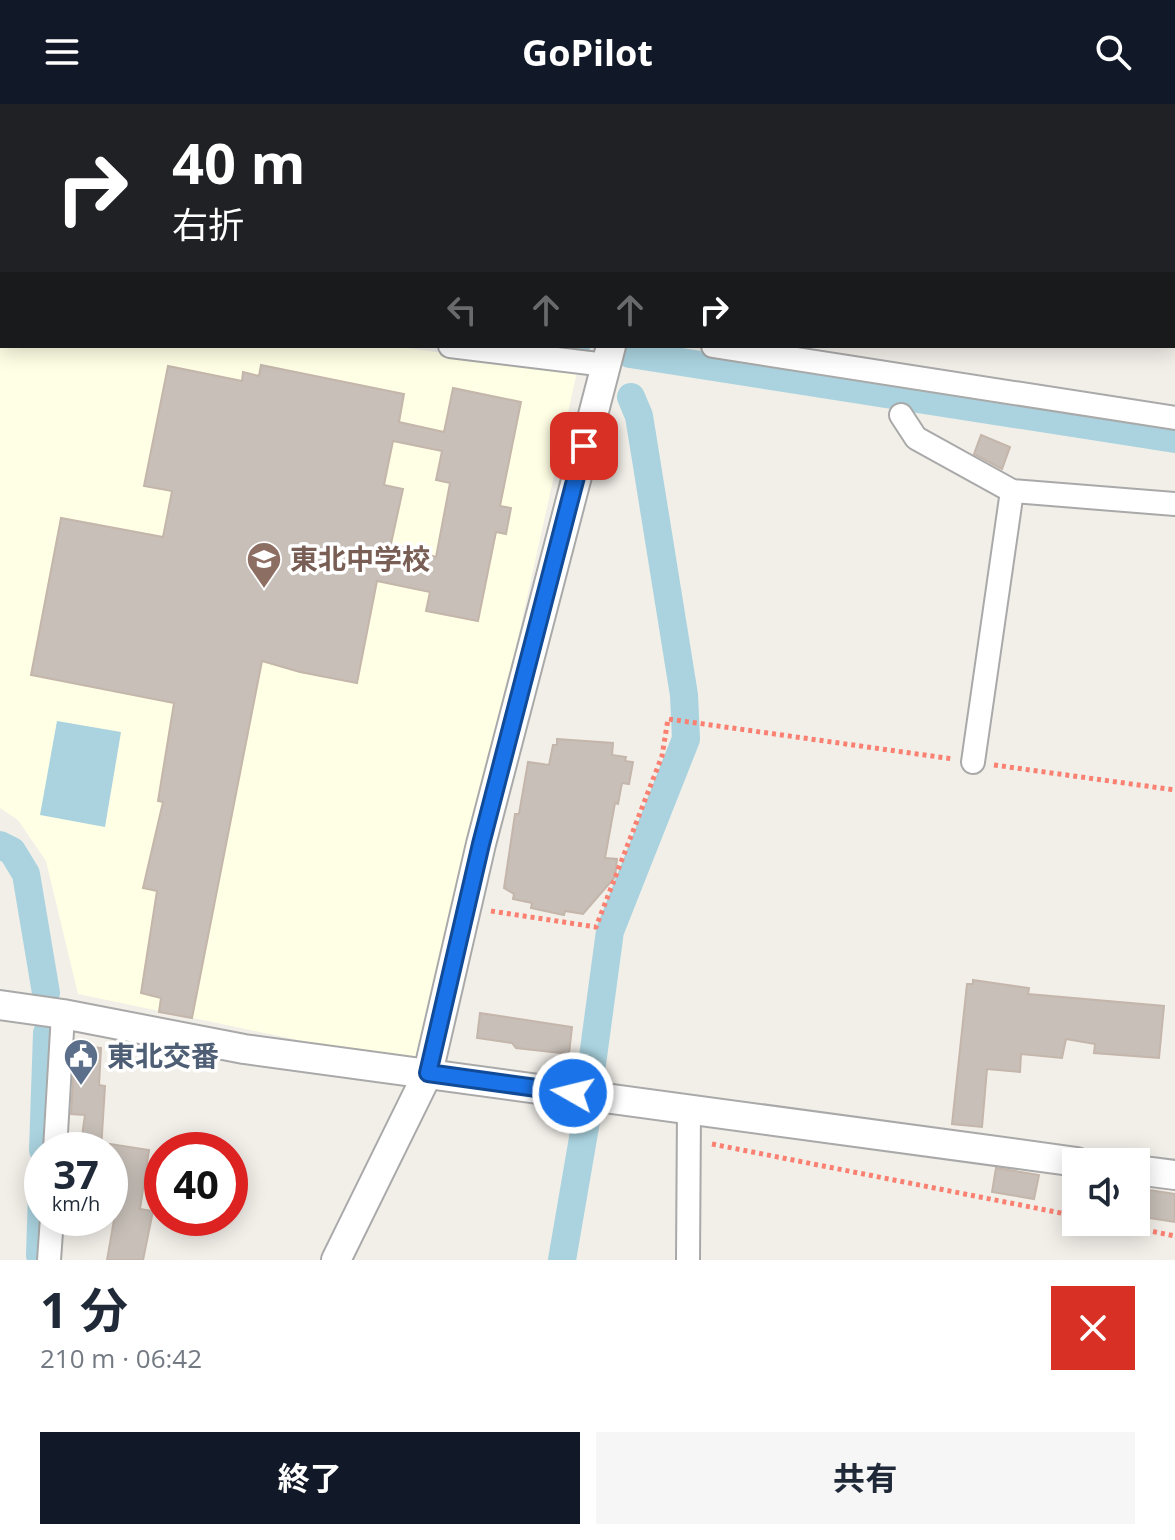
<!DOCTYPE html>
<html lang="ja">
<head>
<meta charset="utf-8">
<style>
	:root { --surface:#fff; --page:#f6f6f7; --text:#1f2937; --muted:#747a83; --accent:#111827 }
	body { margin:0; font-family:"Open Sans","Noto Sans JP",sans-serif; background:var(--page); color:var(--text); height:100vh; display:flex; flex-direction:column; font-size:30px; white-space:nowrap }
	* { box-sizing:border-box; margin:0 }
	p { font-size:26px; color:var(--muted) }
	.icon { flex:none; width:44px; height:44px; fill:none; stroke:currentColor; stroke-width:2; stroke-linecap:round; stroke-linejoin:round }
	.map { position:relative; height:1156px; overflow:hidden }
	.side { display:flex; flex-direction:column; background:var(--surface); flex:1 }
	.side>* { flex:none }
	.guide { position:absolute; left:0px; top:0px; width:1176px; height:244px; box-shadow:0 4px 20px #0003; background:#202124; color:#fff; overflow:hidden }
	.fabs { position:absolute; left:1062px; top:1044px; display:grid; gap:16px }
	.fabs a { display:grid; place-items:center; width:88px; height:88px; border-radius:0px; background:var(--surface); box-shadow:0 4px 20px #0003; font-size:40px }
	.speed { position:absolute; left:24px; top:1028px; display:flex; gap:16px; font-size:40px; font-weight:700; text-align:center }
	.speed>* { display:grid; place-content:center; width:104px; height:104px; border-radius:50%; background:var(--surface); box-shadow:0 4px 20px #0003; line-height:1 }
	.speed small { font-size:20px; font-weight:400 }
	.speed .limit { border:12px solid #d22; background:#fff; color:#111 }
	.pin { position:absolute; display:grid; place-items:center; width:68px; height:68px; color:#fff; margin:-34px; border-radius:16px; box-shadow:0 4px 12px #0006 }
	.me { position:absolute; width:88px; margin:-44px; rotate:278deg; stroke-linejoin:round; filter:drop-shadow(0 0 6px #0008) }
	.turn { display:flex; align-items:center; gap:28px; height:168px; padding:0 40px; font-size:36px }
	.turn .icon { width:104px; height:104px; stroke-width:2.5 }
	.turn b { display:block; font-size:56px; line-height:68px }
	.lanes { display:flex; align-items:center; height:76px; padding:0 40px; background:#0003; justify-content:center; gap:40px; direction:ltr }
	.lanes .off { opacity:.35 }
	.round { display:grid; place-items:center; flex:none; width:84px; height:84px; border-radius:0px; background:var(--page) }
	.head { display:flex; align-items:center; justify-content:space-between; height:136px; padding:0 40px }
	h1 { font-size:48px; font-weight:700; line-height:60px }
	.action { display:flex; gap:16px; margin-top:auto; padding:16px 40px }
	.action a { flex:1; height:92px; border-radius:0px; background:var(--accent); color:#fff; font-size:32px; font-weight:700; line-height:92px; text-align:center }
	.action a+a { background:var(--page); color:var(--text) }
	header { display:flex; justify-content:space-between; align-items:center; height:104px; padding:0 40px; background:var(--accent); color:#fff; font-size:36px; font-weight:700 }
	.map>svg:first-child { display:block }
	.education { fill:#ffffe5 }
	.water { fill:#aad3df }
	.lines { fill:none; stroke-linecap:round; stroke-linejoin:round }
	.canal { stroke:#aad3df; stroke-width:28 }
	.building { fill:#c7bfb8; stroke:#c4b6ab; stroke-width:2; fill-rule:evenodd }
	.minor-casing { stroke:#a9a9a9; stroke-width:26 }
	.tertiary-casing { stroke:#a9a9a9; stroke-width:32 }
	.path { stroke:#fa8072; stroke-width:5; stroke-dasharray:4 4; stroke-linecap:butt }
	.minor { stroke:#fff; stroke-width:22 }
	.tertiary { stroke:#fff; stroke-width:28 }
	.route-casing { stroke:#114b97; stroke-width:20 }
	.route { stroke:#1a73e8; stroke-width:14 }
	.labels { text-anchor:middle; stroke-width:7; stroke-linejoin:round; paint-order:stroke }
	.education-label { font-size:28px; font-weight:bold; fill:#785e54; stroke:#fff; text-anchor:start }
	.service-label { font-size:28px; font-weight:bold; fill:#4e5e75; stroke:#fff; text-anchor:start }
</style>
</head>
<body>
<header><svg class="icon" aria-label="menu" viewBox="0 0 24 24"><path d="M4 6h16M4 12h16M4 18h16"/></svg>GoPilot<svg class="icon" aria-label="search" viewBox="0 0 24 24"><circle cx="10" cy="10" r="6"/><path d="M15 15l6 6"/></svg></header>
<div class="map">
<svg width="1175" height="1156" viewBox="0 0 1175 1156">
	<rect width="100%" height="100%" fill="#f2efe9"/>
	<path class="education" d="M 0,187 L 2,242 L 393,242 L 577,268 L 423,962 L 78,890 L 46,757 L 18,716 L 0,704 Z"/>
	<path class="water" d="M 57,617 L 121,628 L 105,723 L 40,711 Z"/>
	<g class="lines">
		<g class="canal">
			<path d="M 0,156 L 2,156"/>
			<path d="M 573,242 L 576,243"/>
			<path d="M 630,250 L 1175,335"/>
			<path d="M 0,741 L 12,747 L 26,770 L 46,889"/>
			<path d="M 590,975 L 610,827 L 686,635 L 684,591 L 639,312 L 631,293"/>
			<path d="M 43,1046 L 47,929"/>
			<path d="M 40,1151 L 42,1089"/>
			<path d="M 562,1156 L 587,1011"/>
		</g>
	</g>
	<g class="building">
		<path d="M 261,261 L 404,290 L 399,318 L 444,328 L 453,284 L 521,298 L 500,402 L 511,404 L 506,430 L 496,428 L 478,517 L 426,507 L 430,488 L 377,477 L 357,579 L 300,568 L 262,557 L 192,914 L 159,908 L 161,894 L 141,889 L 157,787 L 143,784 L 163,698 L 158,697 L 174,599 L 31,571 L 61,414 L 163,433 L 172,387 L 144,382 L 168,262 L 242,277 L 243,268 L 259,272 ZM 393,337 L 442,347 L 436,376 L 450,379 L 436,453 L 391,440 L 403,385 L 384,381 Z"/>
		<path d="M 981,331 L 1010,343 L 1002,365 L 974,350 Z"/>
		<path d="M 557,635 L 613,639 L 612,651 L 626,653 L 625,657 L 633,658 L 629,680 L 622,679 L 618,700 L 615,699 L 605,754 L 617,755 L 615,773 L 583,810 L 565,807 L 564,811 L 531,804 L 532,799 L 513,795 L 514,790 L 504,784 L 515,710 L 519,710 L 528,658 L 549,661 L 553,641 L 557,641 Z"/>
		<path d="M 973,876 L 1029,884 L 1028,890 L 1164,902 L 1159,954 L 1094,949 L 1095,940 L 1066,935 L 1062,954 L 1021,950 L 1020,968 L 987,965 L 982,1023 L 952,1020 L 967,880 L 973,880 Z"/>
		<path d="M 480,909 L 572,923 L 569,950 L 516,944 L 512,939 L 477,934 Z"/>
		<path d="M 75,942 L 101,944 L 99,981 L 105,982 L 101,1046 L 80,1046 L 85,1011 L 71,1010 Z"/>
		<path d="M 110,1040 L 149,1046 L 140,1105 L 153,1107 L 143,1156 L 107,1156 L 118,1093 L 110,1091 Z"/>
		<path d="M 996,1064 L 1039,1071 L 1034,1095 L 992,1088 Z"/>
		<path d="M 1136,1084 L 1175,1090 L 1175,1118 L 1136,1112 Z"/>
	</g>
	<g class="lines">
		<g class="minor-casing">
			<g id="minor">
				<path d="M 0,180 L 2,180"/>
				<path d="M 450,242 L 606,261"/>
				<path d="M 713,242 L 1175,314"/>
				<path d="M 901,311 L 916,334 L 1012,387 L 1175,400"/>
				<path d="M 973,658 L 1012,387"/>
				<path d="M 55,1046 L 63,910"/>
				<path d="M 49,1156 L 52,1114"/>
				<path d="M 688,1156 L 689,1005"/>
			</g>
		</g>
		<g class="tertiary-casing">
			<g id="tertiary">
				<path d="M 632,2 L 632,0"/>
				<path d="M 0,901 L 63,910 L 244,945 L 1077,1058"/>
				<path d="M 1136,1066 L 1175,1071"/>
				<path d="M 336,1156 L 428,969 L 481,740 L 611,242"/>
			</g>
		</g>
		<g class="path">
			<path d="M 1080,0 L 1088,2"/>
			<path d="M 1174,25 L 1175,25"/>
			<path d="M 994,661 L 1175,686"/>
			<path d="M 491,807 L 596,823 L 662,652 L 668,615 L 953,655"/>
			<path d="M 712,1040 L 1076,1112"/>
			<path d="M 1106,1118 L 1175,1132"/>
		</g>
		<use href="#minor" class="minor"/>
		<use href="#tertiary" class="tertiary"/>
	</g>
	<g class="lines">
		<g class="route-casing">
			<path id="route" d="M 573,989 L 428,969 L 481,740 L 584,342"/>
		</g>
		<use href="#route" class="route"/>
	</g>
	<defs>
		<g id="school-pin" transform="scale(1.8)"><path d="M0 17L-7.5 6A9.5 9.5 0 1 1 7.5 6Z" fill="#8d6e63" stroke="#fff"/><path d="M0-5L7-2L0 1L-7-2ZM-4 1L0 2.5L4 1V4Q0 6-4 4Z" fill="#fff"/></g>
		<g id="civic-pin" transform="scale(1.8)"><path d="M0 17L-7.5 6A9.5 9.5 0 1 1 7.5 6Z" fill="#5c6f8a" stroke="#fff"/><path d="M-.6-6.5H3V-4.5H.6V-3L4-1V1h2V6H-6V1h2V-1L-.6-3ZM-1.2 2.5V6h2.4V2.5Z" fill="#fff"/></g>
	</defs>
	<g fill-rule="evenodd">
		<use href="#school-pin" x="264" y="455"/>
		<use href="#civic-pin" x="81" y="952"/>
	</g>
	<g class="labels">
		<g class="education-label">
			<text x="290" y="465">東北中学校</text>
		</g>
		<g class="service-label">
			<text x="107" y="962">東北交番</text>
		</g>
	</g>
</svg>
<div class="fabs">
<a><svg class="icon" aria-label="sound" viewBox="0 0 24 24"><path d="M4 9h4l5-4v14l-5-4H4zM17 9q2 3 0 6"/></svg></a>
</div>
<div class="speed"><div>37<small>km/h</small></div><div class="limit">40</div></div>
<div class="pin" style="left:584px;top:342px;background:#d93025"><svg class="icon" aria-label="arrive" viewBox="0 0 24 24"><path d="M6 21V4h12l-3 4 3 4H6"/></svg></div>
<svg class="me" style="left:573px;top:989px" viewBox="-20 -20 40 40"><circle r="17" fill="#1a73e8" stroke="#fff" stroke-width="3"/><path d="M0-11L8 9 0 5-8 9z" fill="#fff"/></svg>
<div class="guide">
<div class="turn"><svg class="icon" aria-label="right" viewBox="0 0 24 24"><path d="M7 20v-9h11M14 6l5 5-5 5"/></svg><div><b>40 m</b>右折</div></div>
<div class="lanes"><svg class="icon off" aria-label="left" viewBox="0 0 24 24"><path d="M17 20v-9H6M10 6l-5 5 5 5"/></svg><svg class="icon off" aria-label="ahead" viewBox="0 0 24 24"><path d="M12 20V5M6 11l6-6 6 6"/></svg><svg class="icon off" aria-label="ahead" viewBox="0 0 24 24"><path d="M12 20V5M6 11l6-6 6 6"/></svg><svg class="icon" aria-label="right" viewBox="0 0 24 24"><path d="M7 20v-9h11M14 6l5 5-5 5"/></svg></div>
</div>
</div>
<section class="side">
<div class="head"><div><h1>1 分</h1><p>210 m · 06:42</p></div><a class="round" style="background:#d93025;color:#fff"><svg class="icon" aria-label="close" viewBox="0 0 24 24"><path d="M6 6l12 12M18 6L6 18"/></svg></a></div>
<div class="action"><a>終了</a><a>共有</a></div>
</section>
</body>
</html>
